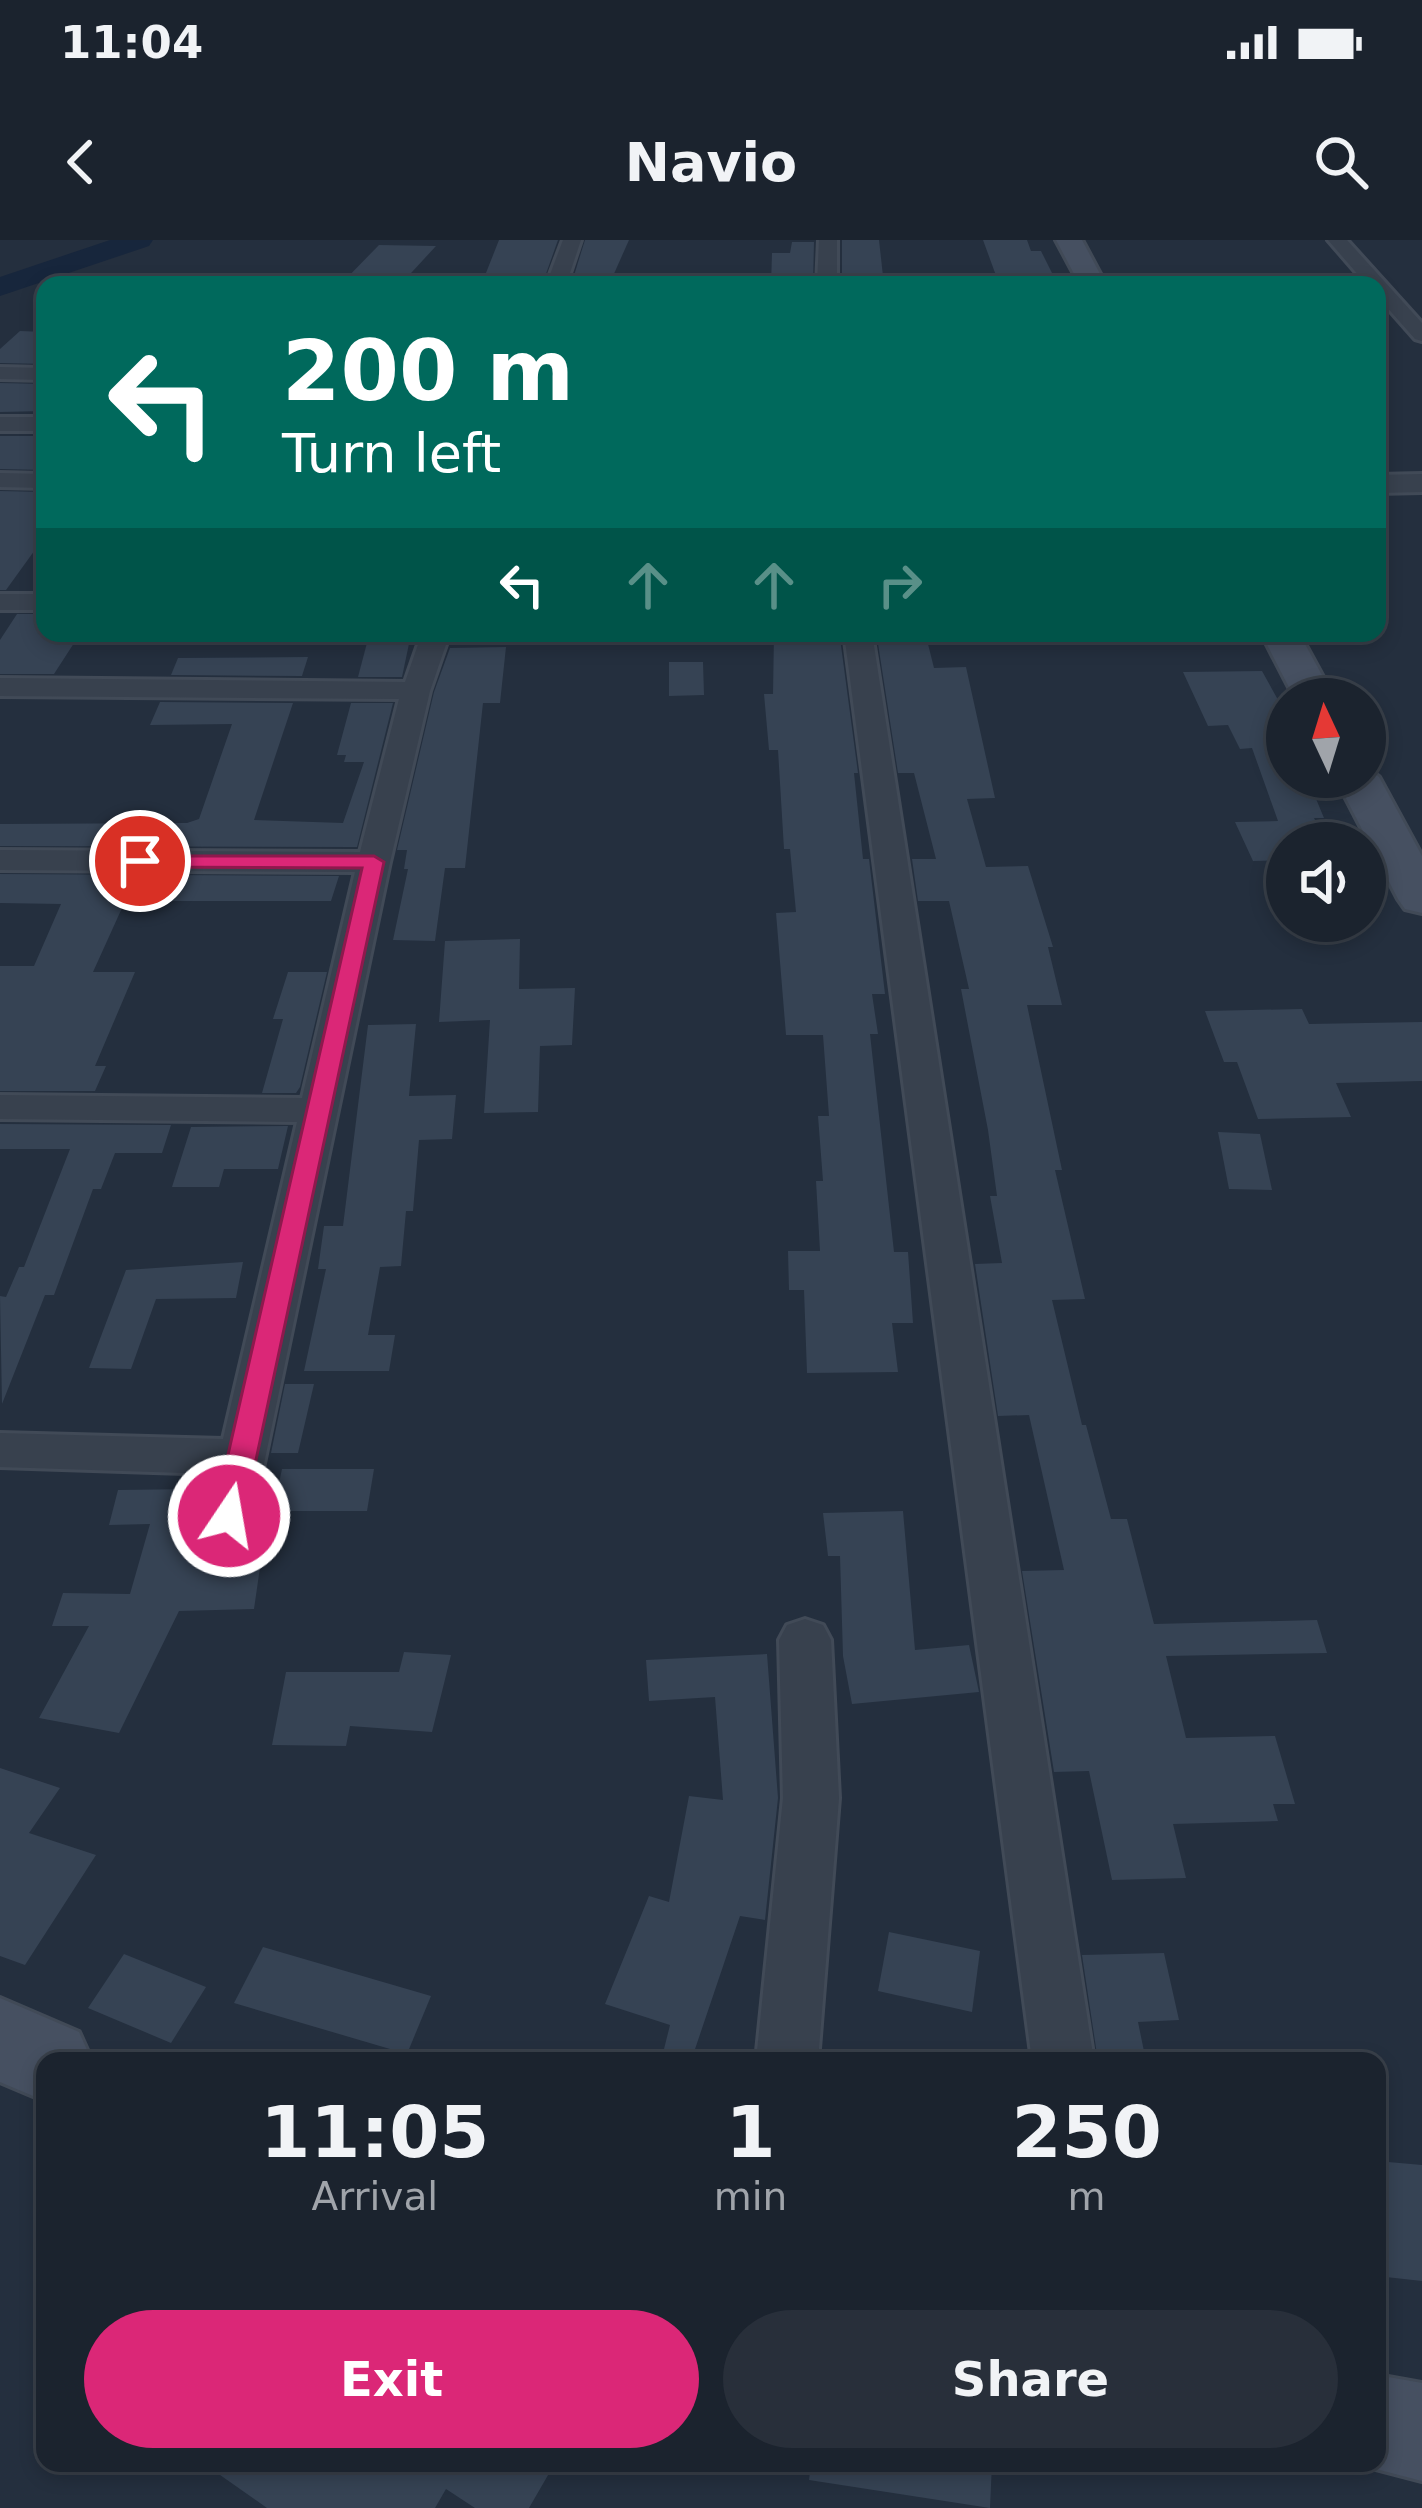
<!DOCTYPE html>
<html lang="en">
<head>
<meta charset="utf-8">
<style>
	:root { --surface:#1b232e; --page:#282f3a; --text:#f1f3f6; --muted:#a0a4aa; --line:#39404a; --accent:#db2777 }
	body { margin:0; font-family:"DejaVu Sans",sans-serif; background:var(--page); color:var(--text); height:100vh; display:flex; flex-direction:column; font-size:45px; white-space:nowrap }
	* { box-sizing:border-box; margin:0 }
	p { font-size:39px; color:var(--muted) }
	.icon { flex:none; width:66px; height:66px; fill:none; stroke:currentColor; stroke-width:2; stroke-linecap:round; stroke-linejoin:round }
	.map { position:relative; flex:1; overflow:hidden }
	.panel { position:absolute; left:36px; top:1812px; width:1350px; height:420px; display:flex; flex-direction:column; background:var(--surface); border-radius:24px; box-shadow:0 6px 18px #0003,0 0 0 3px var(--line) }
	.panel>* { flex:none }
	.top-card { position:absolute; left:36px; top:36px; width:1350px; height:366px; border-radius:24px; box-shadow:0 6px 18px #0003,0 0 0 3px var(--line); background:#00695c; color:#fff; overflow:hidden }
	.needle { width:78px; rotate:356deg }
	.buttons { position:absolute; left:1266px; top:438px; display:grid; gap:24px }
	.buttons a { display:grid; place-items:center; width:120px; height:120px; border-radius:50%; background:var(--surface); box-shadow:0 6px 18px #0003,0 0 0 3px var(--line); font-size:60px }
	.pin { position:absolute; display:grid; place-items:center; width:102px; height:102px; color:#fff; margin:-51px; border:6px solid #fff; border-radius:50%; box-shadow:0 3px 12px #0007 }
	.me { position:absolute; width:132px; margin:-66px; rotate:12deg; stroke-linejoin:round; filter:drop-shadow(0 0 9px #0008) }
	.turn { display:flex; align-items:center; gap:42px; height:252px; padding:0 48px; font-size:54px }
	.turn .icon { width:156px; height:156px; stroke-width:2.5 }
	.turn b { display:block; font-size:84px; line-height:102px }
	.lanes { display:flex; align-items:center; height:114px; padding:0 48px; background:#0003; justify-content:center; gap:60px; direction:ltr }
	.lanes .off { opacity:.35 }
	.eta { display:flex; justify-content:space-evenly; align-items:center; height:204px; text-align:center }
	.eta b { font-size:72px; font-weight:700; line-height:84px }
	.button { display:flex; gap:24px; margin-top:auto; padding:24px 48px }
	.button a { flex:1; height:138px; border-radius:72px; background:var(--accent); color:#fff; font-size:48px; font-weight:700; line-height:138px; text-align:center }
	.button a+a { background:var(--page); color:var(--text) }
	.status { display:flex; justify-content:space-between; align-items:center; height:84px; padding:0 60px; background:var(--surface); direction:ltr }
	.status svg { height:33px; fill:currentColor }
	header { display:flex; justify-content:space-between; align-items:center; height:156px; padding:0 48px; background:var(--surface); font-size:54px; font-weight:700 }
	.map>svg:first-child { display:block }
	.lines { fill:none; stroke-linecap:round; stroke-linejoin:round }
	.river { fill:#17263c; fill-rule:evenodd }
	.building { fill:#364354 }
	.minor-casing { stroke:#414a57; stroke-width:6 }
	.tertiary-casing { stroke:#414a57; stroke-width:6 }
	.secondary-casing { stroke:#414a57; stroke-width:6 }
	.minor { fill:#38414e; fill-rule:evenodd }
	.tertiary { fill:#38414e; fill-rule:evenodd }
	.secondary { fill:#465061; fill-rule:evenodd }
	.route { fill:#db2777; stroke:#8e194d; stroke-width:3 }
</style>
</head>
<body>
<div class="status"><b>11:04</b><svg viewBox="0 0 49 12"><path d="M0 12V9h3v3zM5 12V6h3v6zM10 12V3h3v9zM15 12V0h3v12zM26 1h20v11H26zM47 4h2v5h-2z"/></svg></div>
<header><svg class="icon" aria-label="back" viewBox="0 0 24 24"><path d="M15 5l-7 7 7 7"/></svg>Navio<svg class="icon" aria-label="search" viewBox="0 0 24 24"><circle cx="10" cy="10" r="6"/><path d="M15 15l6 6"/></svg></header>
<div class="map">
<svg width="1422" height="2268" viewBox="0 0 1422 2268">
	<rect width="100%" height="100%" fill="#242f3e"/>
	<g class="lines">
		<path class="river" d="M 110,0 L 153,0 L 149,6 L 0,56 L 0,37 Z"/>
	</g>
	<g class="building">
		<path d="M 499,0 L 558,0 L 542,45 L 496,45 L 498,38 L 484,38 Z"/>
		<path d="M 585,0 L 629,0 L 609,45 L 571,45 Z"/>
		<path d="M 842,0 L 879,0 L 884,45 L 842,45 Z"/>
		<path d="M 983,0 L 1027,0 L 1031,11 L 1041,11 L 1056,41 L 998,41 Z"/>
		<path d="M 792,2 L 814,2 L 813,45 L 771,45 L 772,13 L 790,13 Z"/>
		<path d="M 379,5 L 436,6 L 400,45 L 340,45 Z"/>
		<path d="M 20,91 L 45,92 L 45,124 L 0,123 L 0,109 Z"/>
		<path d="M 0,143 L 45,144 L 45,171 L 0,172 Z"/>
		<path d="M 0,196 L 45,196 L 45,230 L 0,229 Z"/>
		<path d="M 0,251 L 45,252 L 45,296 L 6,350 L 0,350 Z"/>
		<path d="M 17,374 L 45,374 L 45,400 L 76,400 L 54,434 L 0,434 L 0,400 Z"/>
		<path d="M 774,393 L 840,398 L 858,533 L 854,533 L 863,619 L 869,619 L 885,754 L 872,754 L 878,794 L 870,794 L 894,1012 L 908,1012 L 913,1083 L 892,1083 L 898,1132 L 807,1133 L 804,1050 L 789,1050 L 788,1011 L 820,1011 L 816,941 L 823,941 L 818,876 L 829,876 L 823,795 L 786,795 L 776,673 L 796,672 L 790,609 L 784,609 L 778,510 L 769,510 L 764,454 L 773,454 Z"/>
		<path d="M 926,396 L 934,428 L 966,427 L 995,558 L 967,559 L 986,627 L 1028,626 L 1053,707 L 1048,707 L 1062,765 L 1027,765 L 1062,930 L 1055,930 L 1085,1059 L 1052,1060 L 1082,1185 L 1086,1185 L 1111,1279 L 1127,1279 L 1154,1384 L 1317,1380 L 1327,1413 L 1166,1416 L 1186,1498 L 1275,1496 L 1295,1564 L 1273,1564 L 1278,1581 L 1173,1584 L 1186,1638 L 1112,1640 L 1089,1531 L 1054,1532 L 1022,1331 L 1064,1330 L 1029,1175 L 998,1176 L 975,1024 L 1002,1023 L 990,956 L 997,956 L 988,890 L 961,749 L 969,749 L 949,661 L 918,661 L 912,619 L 936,619 L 914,533 L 898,533 L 877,397 Z"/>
		<path d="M 368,399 L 410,399 L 402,437 L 358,437 Z"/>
		<path d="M 506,407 L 500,463 L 483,463 L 465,628 L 445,628 L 435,701 L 393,700 L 408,629 L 404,629 L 407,610 L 397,610 L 434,452 L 450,408 Z"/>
		<path d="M 308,417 L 302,436 L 171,435 L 178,418 Z"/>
		<path d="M 669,422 L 703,422 L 704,455 L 669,456 Z"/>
		<path d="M 1262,431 L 1287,476 L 1287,537 L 1307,537 L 1324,578 L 1314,578 L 1325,600 L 1287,601 L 1287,620 L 1253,621 L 1235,582 L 1278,581 L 1252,508 L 1240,509 L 1228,485 L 1208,486 L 1183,432 Z"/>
		<path d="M 160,462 L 293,463 L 254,580 L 343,583 L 364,522 L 344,522 L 346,515 L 337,515 L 351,463 L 393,463 L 357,607 L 0,606 L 0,584 L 187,583 L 199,579 L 232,484 L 150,485 Z"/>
		<path d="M 0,634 L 339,636 L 331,661 L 136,661 L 133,668 L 122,668 L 93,732 L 135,732 L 95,826 L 106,826 L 95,851 L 0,851 L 0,726 L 34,726 L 61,664 L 0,663 Z"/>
		<path d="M 520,699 L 519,749 L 575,748 L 572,805 L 540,806 L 538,872 L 484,873 L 490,780 L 439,782 L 445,701 Z"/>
		<path d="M 288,732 L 327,732 L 300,847 L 296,853 L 262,853 L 283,779 L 273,779 Z"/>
		<path d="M 1302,769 L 1309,784 L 1422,782 L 1422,841 L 1336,843 L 1351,877 L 1258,879 L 1237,822 L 1224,822 L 1205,771 Z"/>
		<path d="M 416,784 L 409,856 L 456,855 L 452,899 L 419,900 L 413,971 L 406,971 L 401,1026 L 380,1027 L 368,1095 L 395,1095 L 389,1131 L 304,1131 L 326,1029 L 318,1029 L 324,986 L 343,986 L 368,785 Z"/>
		<path d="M 0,884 L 171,885 L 162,913 L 115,913 L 101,949 L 93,949 L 54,1055 L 45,1055 L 2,1164 L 0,1056 L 6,1057 L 19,1027 L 24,1027 L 70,909 L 0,909 Z"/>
		<path d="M 288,886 L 278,929 L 224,929 L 219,947 L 172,947 L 191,887 Z"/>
		<path d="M 1218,892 L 1260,894 L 1272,950 L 1229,949 Z"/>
		<path d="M 243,1022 L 236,1058 L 156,1059 L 131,1129 L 89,1128 L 126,1030 Z"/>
		<path d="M 285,1144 L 314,1144 L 298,1213 L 271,1213 Z"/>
		<path d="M 282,1229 L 374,1229 L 367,1271 L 273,1271 Z"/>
		<path d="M 194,1249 L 186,1283 L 203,1282 L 211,1293 L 230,1298 L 247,1293 L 256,1280 L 267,1279 L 254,1369 L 179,1371 L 119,1493 L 39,1478 L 89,1386 L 52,1386 L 63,1353 L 130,1354 L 150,1284 L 109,1285 L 118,1250 Z"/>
		<path d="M 903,1271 L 915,1410 L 969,1405 L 979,1452 L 852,1464 L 843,1416 L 840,1316 L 828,1316 L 823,1273 Z"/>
		<path d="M 404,1412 L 451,1415 L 432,1492 L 350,1486 L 346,1506 L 272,1505 L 286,1432 L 399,1432 Z"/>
		<path d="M 767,1414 L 778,1558 L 765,1680 L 740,1676 L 691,1821 L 661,1821 L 670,1785 L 605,1764 L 649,1656 L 669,1662 L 689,1556 L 723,1560 L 715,1457 L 649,1461 L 646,1420 Z"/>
		<path d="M 0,1528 L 60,1548 L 29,1593 L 96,1615 L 25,1725 L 0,1716 Z"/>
		<path d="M 889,1692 L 980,1711 L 972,1772 L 878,1751 Z"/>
		<path d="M 263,1707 L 431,1756 L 407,1814 L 234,1763 Z"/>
		<path d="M 1164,1713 L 1179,1780 L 1138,1782 L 1146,1821 L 1098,1821 L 1082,1715 Z"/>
		<path d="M 124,1714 L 206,1747 L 171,1803 L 88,1768 Z"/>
		<path d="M 1377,1921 L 1422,1925 L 1422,2041 L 1377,2036 Z"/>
		<path d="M 203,2223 L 555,2223 L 529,2268 L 475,2268 L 446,2249 L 435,2268 L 267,2268 Z"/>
		<path d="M 811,2223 L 992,2223 L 990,2268 L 809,2240 Z"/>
	</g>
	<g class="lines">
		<g class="minor-casing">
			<g id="minor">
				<path d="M 563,0 L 581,0 L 566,45 L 546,45 Z"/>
				<path d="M 819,0 L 837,0 L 837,45 L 817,45 Z"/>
				<path d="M 1328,0 L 1347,0 L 1422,83 L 1422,101 L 1415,99 L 1377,56 L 1377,45 L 1367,45 Z"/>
				<path d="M 0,127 L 45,128 L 45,140 L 0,139 Z"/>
				<rect x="0" y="177" width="45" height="14"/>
				<path d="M 0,233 L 45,234 L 45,248 L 0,247 Z"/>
				<rect x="0" y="354" width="45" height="16"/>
				<path d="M 422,393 L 450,393 L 430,451 L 390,622 L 253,1276 L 246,1289 L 229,1294 L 212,1289 L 205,1276 L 215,1234 L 0,1227 L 0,1193 L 223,1199 L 297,882 L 0,879 L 0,855 L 302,858 L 355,632 L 0,630 L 0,610 L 360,612 L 399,459 L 0,456 L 0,438 L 405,442 Z"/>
				<path d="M 844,393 L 872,393 L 1094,1821 L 1032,1821 Z"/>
				<path d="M 805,1379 L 823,1385 L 831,1400 L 839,1558 L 818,1821 L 756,1821 L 783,1558 L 779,1400 L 787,1385 Z"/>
			</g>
		</g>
		<g class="tertiary-casing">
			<path id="tertiary" d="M 1422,234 L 1422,252 L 1377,253 L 1377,235 Z"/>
		</g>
		<g class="secondary-casing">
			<g id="secondary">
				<path d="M 1056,0 L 1082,0 L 1106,45 L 1080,45 Z"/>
				<path d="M 1261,393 L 1299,393 L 1335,459 L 1295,459 Z"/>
				<path d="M 1365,526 L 1379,537 L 1422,616 L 1422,673 L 1405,669 L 1398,659 L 1335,537 L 1365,537 Z"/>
				<path d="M 0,1758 L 79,1792 L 92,1821 L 45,1821 L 45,1861 L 0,1842 Z"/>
				<path d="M 1377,2135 L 1422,2143 L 1422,2241 L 1353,2223 L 1377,2223 Z"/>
			</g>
		</g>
		<use href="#minor" class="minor"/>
		<use href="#tertiary" class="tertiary"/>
		<use href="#secondary" class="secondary"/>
	</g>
	<path class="route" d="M 133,616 L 374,616 L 384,622 L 244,1276 L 239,1284 L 219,1284 L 214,1276 L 362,628 L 140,627 L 133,625 Z"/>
</svg>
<div class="buttons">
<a><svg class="needle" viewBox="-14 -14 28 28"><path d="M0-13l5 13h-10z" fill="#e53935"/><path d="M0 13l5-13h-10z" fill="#a0a4aa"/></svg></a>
<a><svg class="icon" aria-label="sound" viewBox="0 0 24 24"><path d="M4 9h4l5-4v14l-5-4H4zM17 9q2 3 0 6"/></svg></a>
</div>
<div class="pin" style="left:140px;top:621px;background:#d93025"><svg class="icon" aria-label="arrive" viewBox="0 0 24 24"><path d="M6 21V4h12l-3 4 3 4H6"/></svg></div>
<svg class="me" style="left:229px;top:1276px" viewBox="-20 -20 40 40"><circle r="17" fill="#db2777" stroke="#fff" stroke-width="3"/><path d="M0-11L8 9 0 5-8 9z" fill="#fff"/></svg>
<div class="top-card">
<div class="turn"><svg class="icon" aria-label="left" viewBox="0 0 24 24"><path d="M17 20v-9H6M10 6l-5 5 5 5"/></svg><div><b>200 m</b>Turn left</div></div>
<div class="lanes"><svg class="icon" aria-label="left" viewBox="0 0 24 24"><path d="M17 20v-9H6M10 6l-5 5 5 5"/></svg><svg class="icon off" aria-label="ahead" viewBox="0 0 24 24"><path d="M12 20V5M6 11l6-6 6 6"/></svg><svg class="icon off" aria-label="ahead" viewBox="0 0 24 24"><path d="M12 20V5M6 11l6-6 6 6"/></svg><svg class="icon off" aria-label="right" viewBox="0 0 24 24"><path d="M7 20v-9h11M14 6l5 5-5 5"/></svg></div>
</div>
<section class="panel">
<div class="eta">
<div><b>11:05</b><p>Arrival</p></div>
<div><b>1</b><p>min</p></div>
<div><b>250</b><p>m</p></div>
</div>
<div class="button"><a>Exit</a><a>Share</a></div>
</section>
</div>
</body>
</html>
